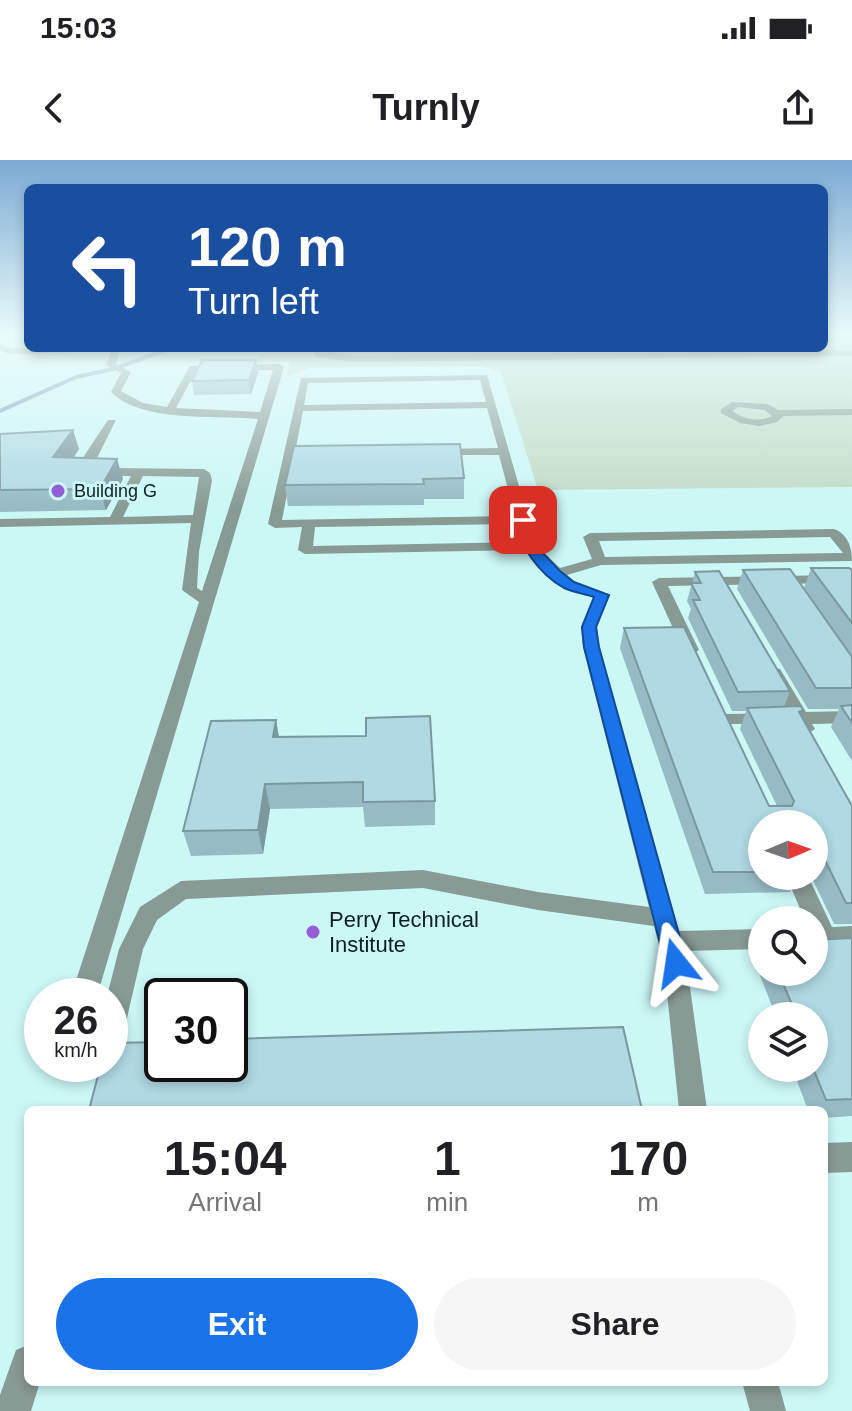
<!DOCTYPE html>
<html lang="en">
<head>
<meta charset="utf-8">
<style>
	:root { --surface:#fff; --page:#f6f6f6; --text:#202124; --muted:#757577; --accent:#1a73e8 }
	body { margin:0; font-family:Helvetica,sans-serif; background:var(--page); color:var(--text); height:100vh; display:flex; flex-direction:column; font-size:30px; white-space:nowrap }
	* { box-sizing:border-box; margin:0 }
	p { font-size:26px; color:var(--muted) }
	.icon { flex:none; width:44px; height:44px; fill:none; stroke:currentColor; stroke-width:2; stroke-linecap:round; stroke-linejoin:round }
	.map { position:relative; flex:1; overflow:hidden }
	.sheet { position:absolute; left:24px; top:946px; width:804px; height:280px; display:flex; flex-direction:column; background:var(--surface); border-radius:12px; box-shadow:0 4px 12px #0003 }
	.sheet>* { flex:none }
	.banner { position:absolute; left:24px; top:24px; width:804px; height:168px; border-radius:12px; box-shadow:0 4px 12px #0003; background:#1a4fa0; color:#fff; overflow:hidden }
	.needle { width:52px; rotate:88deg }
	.tools { position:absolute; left:748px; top:650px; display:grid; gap:16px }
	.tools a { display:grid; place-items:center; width:80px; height:80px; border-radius:50%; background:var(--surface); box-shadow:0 4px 12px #0003; font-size:40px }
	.speed { position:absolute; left:24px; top:818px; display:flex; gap:16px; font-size:40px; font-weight:700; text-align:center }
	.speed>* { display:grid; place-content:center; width:104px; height:104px; border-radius:50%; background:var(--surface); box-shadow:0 4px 12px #0003; line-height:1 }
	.speed small { font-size:20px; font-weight:400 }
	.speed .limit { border:4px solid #111; border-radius:12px; background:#fff; color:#111 }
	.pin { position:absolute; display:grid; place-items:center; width:68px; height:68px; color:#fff; margin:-34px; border-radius:16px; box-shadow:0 4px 12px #0006 }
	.me { position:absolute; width:88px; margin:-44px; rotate:345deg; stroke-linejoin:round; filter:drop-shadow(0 0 6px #0008) }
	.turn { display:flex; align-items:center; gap:28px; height:168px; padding:0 32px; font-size:36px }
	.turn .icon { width:104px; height:104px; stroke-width:2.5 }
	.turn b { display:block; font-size:56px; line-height:68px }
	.eta { display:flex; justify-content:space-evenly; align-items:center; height:136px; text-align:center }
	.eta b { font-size:48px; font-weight:700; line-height:56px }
	.primary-button { display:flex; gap:16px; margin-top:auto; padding:16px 32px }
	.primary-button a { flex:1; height:92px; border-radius:48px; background:var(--accent); color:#fff; font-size:32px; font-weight:700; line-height:92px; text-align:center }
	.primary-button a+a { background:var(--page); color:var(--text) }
	.status { display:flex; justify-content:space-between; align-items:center; height:56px; padding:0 40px; background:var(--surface); direction:ltr }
	.status svg { height:22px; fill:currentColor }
	header { display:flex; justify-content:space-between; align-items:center; height:104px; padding:0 32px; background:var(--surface); font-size:36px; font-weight:700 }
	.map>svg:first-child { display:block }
	.green { fill:#c1dbc5 }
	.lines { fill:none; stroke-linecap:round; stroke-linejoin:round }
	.stream { stroke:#799cb3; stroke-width:4 }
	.minor { fill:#879a93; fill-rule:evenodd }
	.wall { fill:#97bbc3 }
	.shaded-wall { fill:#7b989f }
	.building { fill:#b0d9e3; stroke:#7b989f; stroke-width:2 }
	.route { fill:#1a73e8; stroke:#114b97; stroke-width:2 }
	.poi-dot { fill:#935dd5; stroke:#cbf7f5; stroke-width:3 }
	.labels { text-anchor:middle; stroke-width:6; stroke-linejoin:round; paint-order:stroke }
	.far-poi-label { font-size:18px; fill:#0f1f1f; stroke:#cbf7f5; text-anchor:start }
	.poi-label { font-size:22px; fill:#0f1f1f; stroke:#cbf7f5; text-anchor:start }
</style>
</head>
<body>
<div class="status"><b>15:03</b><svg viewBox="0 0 49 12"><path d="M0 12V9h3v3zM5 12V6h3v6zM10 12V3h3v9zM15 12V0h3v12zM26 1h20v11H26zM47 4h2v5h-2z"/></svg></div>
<header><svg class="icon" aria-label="back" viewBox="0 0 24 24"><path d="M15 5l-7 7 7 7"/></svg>Turnly<svg class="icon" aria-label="share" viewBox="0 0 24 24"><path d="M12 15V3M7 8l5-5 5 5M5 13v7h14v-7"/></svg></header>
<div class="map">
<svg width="852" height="1251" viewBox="0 0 852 1251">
	<rect width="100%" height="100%" fill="#cbf7f5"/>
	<path class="green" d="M 824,173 L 852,173 L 852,327 L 538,330 L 501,212 L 480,206 L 310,208 L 287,216 L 290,201 L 257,203 L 262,188 L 824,188 Z"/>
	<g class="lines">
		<path class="stream" d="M 0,251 L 76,217 L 113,209 L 172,188"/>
		<g class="minor">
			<path d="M 0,184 L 10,188 L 124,188 L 120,191 L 116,204 L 131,212 L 121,231 L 143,243 L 167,247 L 190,206 L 279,204 L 284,207 L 97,836 L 71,836 L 199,442 L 182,430 L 191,363 L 0,367 L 0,359 L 110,357 L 131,316 C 114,316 90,317 82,299 L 108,260 L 116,260 L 95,302 L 110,308 L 204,309 L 210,313 L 212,320 L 199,392 L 197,428 L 202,431 L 258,259 C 217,255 141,263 111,232 L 121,213 L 106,205 L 111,191 L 9,194 L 0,190 ZM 273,210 L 260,252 L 176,248 L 196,211 ZM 143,316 L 199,317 L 193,355 L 123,357 Z"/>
			<path d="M 310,188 L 353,196 L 852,190 L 852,196 L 353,202 L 316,197 Z"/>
			<path d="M 487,215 L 536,385 L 560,408 L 592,399 L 583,377 L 590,373 L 834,369 C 848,374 852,388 852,401 L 601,405 L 567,415 L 574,422 L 610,435 L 597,467 L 599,487 L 679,771 L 762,769 L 762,789 L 685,791 L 707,950 L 679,950 L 664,803 L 654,766 L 538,750 L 423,728 L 186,739 L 157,760 L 143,789 L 123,875 L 119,884 L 110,887 L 110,836 L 107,836 L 119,789 L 140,747 L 181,721 L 423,710 L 538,732 L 649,747 L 583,487 L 581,467 L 594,437 L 564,428 L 525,390 L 305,394 L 298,390 L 302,367 L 275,368 L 268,364 L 301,218 ZM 480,220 L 486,242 L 304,245 L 308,223 ZM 487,248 L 498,288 L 437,289 L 431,292 L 437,295 L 499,295 L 515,356 L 282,360 L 303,251 ZM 517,364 L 521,382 L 313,386 L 315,367 ZM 830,377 L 843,393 L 605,397 L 599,381 Z"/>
			<path d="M 732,242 L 768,244 L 778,250 L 852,249 L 852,255 L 784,256 L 777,262 L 759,266 L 740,263 L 721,253 L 721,249 ZM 738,247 L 765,250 L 772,256 C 758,263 744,259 732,251 Z"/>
			<path d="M 845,415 L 852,418 L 852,432 L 841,423 L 668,426 L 699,490 L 691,495 L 683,490 L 652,422 L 659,418 Z"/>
			<path d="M 774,508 L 780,509 L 806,552 L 852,551 L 852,563 L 812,564 L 815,569 L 806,575 L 799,573 L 794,564 L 718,564 L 715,560 L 718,556 L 724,554 L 788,553 L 765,513 Z"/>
			<path d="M 786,716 L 808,716 L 832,767 L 852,766 L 852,786 L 814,787 L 814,760 L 805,760 Z"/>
			<path d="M 852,982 L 852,1012 L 824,1013 L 824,983 Z"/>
			<path d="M 28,1185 L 28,1222 L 40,1222 L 31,1251 L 0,1251 L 0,1235 L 16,1190 Z"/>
			<path d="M 742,1222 L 778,1222 L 786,1251 L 750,1251 Z"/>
		</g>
	</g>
	<g class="wall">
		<path d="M 256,200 L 258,213 L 251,234 L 194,235 L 192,221 Z"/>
		<path d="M 0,274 L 79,289 L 73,298 L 123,319 L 106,350 L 0,352 Z"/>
		<path d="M 294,286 L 464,318 L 464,339 L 424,339 L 424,345 L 288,346 L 285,325 Z"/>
		<path d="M 811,408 L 852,410 L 852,496 L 804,428 Z"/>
		<path d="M 743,410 L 852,497 L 852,601 L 831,567 L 839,549 L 808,549 L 737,429 Z"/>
		<path d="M 695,412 L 790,531 L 784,547 L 801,556 L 852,646 L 852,764 L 834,764 L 811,716 L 814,716 L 814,664 L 762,664 L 762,716 L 798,716 L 790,732 L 705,734 L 620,488 L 624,468 L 769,646 L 777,646 L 740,569 L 746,551 L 732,551 L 688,458 L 691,449 L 687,441 Z"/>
		<path d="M 276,560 L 279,577 L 435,641 L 435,665 L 365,667 L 363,647 L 270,649 L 263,694 L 191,696 L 183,671 Z"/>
		<path d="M 852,778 L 852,956 L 824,958 L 824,950 L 808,950 L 792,908 L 814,908 L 814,856 L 776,856 L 755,803 L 762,788 L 762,812 L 814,812 Z"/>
	</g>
	<g class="shaded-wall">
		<path d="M 256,200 L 258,213 L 251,234 L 249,220 Z"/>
		<path d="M 73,270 L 79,289 L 60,318 L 53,297 Z"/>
		<path d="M 117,299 L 123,319 L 106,350 L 100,329 Z"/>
		<path d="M 276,560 L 280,584 L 273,577 Z"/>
		<path d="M 265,624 L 270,649 L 263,694 L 258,670 Z"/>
	</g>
	<g class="building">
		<path d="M 202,200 L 256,200 L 249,220 L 192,221 Z"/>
		<path d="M 73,270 L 53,297 L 117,299 L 100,329 L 0,330 L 0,274 Z"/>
		<path d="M 460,284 L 464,318 L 423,319 L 424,324 L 285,325 L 294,286 Z"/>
		<path d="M 811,408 L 849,408 L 852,410 L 852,463 Z"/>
		<path d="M 790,409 L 852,497 L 852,528 L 816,528 L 743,410 Z"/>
		<path d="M 719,411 L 790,531 L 738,532 L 693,440 L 700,440 L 691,423 L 701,423 L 695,412 Z"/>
		<path d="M 684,467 L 769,646 L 792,646 L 794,641 L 747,548 L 801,546 L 803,550 L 799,552 L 852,646 L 852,743 L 846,743 L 822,694 L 814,693 L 814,664 L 762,664 L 762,712 L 713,712 L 624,468 Z"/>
		<path d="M 852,545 L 852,563 L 841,546 Z"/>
		<path d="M 430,556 L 435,641 L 363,642 L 363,622 L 265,624 L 258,670 L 183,671 L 211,561 L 276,560 L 273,577 L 366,576 L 366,558 Z"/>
		<path d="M 852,778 L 852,939 L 826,940 L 813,908 L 814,908 L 814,856 L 797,856 L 778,812 L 814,812 L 814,780 Z"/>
		<path d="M 623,867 L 642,950 L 89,950 L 101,904 L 110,904 L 110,883 L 162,882 L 162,904 L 230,904 L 230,879 Z"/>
	</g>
	<linearGradient id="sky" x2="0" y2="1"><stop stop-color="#7baad3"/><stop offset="0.5" stop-color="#e8fbfa"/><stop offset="1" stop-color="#e8fbfa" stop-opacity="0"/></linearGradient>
	<rect width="852" height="348" fill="url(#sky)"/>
	<path class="route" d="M 519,357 L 528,357 L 535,385 L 560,411 L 574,422 L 609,435 L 596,467 L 599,487 L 687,803 L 684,810 L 676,813 L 668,810 L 665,803 L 584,487 L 582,467 L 594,437 C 585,434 573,432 564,428 C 541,415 514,383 519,357 Z"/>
	<g class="poi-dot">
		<circle cx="58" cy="331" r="8"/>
		<circle cx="313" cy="772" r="8"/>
	</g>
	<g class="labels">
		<g class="far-poi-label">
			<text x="74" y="337">Building G</text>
		</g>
		<g class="poi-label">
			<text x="329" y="767">Perry Technical<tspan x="329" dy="25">Institute</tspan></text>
		</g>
	</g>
</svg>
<div class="tools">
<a><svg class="needle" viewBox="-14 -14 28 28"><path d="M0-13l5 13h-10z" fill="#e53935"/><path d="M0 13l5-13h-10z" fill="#757577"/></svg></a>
<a><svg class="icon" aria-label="search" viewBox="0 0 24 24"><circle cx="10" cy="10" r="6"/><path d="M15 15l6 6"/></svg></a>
<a><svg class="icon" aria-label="layers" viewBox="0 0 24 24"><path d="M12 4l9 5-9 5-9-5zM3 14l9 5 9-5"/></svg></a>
</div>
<div class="speed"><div>26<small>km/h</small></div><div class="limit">30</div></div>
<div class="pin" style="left:523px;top:360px;background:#d93025"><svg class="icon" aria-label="arrive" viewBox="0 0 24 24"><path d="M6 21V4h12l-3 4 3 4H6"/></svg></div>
<svg class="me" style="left:676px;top:803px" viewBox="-20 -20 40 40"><path d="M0-17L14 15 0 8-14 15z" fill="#1a73e8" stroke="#fff" stroke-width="4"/></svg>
<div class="banner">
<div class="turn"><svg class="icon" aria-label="left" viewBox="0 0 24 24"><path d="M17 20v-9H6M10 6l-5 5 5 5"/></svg><div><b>120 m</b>Turn left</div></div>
</div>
<section class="sheet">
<div class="eta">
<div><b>15:04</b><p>Arrival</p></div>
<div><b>1</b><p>min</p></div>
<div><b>170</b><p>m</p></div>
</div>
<div class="primary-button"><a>Exit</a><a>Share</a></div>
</section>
</div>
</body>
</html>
